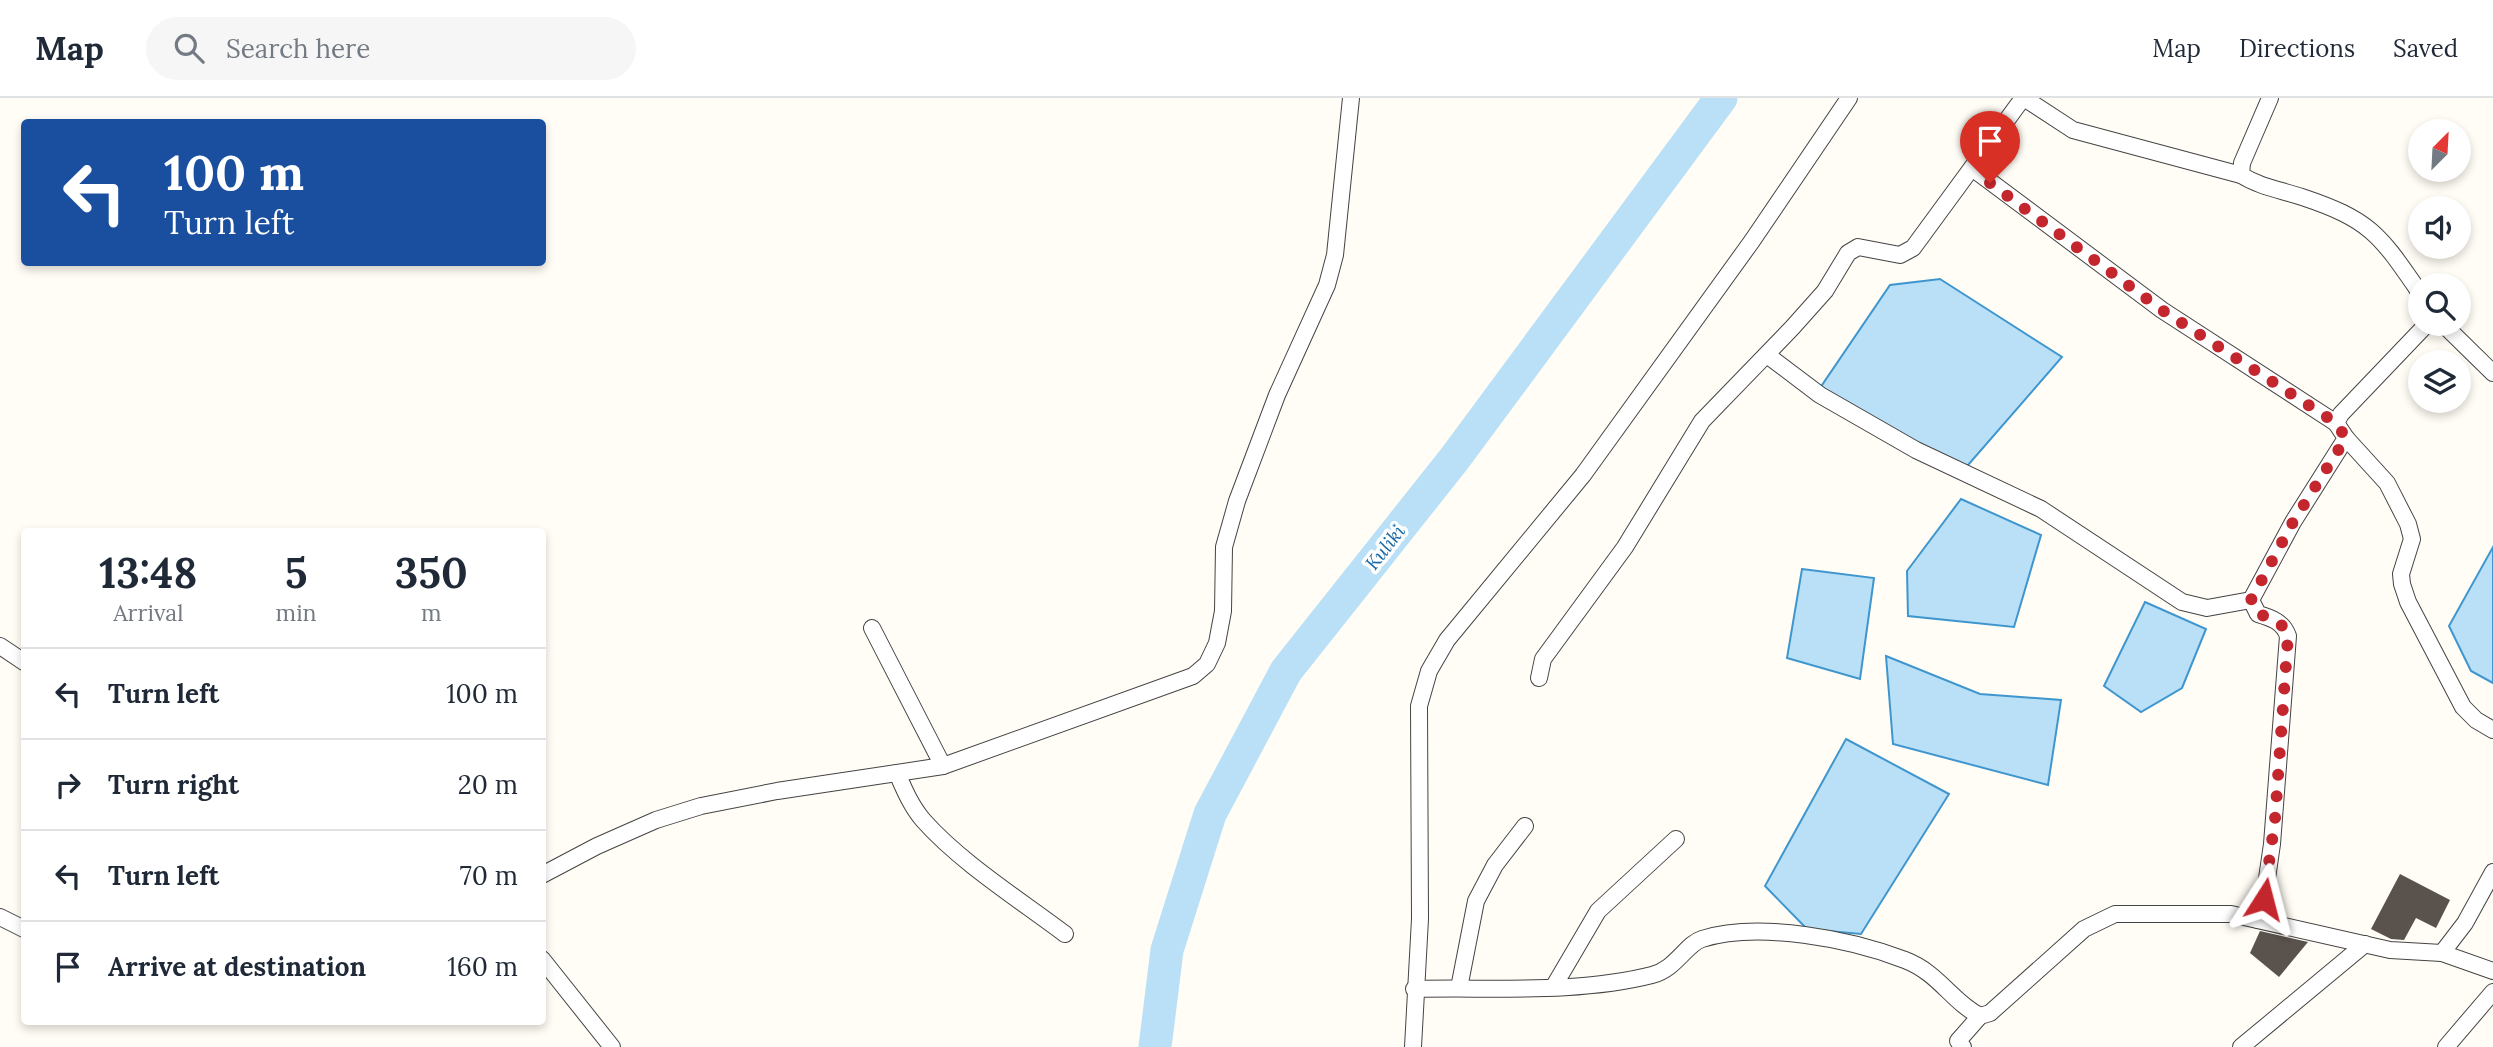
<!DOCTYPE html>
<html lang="en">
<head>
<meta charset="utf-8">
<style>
	:root { --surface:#fff; --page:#f6f6f7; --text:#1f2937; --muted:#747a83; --line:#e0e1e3 }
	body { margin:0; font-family:Lora,serif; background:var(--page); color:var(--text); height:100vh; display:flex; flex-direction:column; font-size:26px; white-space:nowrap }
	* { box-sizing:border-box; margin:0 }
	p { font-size:23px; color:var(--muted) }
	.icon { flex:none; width:38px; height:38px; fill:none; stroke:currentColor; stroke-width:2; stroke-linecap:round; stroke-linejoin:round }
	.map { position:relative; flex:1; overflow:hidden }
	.sheet { position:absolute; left:21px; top:430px; width:525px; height:497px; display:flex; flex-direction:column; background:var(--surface); border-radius:7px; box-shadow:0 4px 10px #0003 }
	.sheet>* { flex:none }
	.guide { position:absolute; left:21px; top:21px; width:525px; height:147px; border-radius:7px; box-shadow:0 4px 10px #0003; background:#1a4fa0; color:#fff; overflow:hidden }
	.needle { width:46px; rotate:24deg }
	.controls { position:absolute; left:2408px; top:21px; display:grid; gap:14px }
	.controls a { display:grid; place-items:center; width:63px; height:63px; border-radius:50%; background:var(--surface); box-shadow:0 4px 10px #0003; font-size:35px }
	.pin { position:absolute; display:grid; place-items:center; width:60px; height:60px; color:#fff; margin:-72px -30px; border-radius:50% 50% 50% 0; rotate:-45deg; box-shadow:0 0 7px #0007 }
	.pin .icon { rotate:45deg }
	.me { position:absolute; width:77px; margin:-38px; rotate:9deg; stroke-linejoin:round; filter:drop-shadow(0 0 5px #0008) }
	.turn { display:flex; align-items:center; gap:24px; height:147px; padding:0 28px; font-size:32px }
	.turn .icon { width:91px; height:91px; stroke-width:2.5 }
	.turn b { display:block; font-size:49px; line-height:60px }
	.eta { display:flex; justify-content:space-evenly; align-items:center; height:119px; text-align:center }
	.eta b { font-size:42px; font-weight:800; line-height:49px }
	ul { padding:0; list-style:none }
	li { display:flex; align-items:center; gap:21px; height:91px; padding:0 28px; border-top:2px solid var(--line) }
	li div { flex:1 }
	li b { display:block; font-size:26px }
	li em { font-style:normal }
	header { display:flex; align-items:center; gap:42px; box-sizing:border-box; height:98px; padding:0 35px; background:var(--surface); border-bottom:2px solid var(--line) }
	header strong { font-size:33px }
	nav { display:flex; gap:38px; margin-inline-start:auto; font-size:24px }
	.search { width:490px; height:63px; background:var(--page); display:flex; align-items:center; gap:18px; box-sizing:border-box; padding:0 24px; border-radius:38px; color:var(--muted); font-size:26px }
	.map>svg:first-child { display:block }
	.water { fill:#b9e0f7; stroke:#3f96cf; stroke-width:2 }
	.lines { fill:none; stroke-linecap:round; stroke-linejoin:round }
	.river { stroke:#b9e0f7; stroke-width:33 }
	.building { fill:#5a524d }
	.minor-casing { stroke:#444; stroke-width:18 }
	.minor { stroke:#fff; stroke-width:16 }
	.route { stroke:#c4262e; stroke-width:12; stroke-dasharray:0 21.6 }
	.labels { text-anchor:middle; stroke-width:7; stroke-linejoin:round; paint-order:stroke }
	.water-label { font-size:19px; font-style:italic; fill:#1768a6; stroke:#fff }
</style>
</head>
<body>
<header>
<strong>Map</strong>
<div class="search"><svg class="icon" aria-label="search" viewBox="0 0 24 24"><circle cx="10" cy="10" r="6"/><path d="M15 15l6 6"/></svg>Search here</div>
<nav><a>Map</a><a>Directions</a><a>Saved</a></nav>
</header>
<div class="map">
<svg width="2493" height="949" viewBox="0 0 2493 949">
	<rect width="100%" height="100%" fill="#fffdf5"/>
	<g class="water">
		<path d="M 1940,181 L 2062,259 L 1962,374 L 1818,293 L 1890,187 Z"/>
		<path d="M 1961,401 L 2041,437 L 2014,529 L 1908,518 L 1907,473 Z"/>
		<path d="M 2493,449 L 2493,585 L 2471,573 L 2449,528 Z"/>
		<path d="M 1802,471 L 1874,480 L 1860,581 L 1787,560 Z"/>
		<path d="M 2145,504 L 2206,531 L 2182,590 L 2141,614 L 2104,588 Z"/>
		<path d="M 1886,558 L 1980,596 L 2061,602 L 2048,687 L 1893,646 Z"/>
		<path d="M 1846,641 L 1949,696 L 1861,836 L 1807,831 L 1765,788 Z"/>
	</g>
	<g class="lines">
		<path class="river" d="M 1155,949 L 1167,852 L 1210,716 L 1286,573 L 1455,360 L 1721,0"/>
	</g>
	<g class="building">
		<path d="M 2400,776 L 2450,802 L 2436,830 L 2416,820 L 2404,842 L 2391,841 L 2371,831 Z"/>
		<path d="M 2260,833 L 2308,844 L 2279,879 L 2250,855 Z"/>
	</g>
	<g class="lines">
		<g class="minor-casing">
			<g id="minor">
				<path d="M 2024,0 L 2073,32 L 2241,77"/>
				<path d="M 2270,0 L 2242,65 L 2241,77 C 2260,89 2281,92 2302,99 C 2371,122 2380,137 2420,195"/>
				<path d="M 1972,70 L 2162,212 L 2336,325"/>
				<path d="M 2443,226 L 2493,275"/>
				<path d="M 1767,257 L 1820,297 L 1916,352 L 2041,411 L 2182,504 L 2207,510 L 2251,502"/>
				<path d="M 2346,340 L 2387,385 L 2408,426 L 2412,441 L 2401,476 L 2402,486 L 2408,504 L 2463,609 L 2476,622 L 2493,632"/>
				<path d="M 872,530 L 943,668"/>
				<path d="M 0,548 L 24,564"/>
				<path d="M 1539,580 L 1543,561 L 1625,449 L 1702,323 L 1792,230 L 1825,193 L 1848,155 L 1858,149 L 1900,157 L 1913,150 L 2023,0"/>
				<path d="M 897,675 C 904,691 911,708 923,722 C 960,764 1020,802 1065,836"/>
				<path d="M 542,777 L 597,748 L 656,722 L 701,708 L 777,693 L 943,668 L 1193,578 L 1207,566 L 1217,545 L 1223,513 L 1224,449 L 1237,403 L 1277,297 L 1327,187 L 1335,157 L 1351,0"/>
				<path d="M 0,819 L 24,831"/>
				<path d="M 2258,822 L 2264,801 L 2272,746 L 2288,538 C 2283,524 2272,520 2258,516 L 2251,502 L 2293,424 L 2346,340 L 2336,325 L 2341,316 L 2427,226"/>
				<path d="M 2442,855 L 2465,825 L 2493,774"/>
				<path d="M 542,861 L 612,949"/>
				<path d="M 1554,888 L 1598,813 L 1676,741"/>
				<path d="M 1459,890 L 1476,803 L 1495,767 L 1525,728"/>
				<path d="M 1414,891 C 1491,889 1577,896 1652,877 C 1676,871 1686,846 1702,841 C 1758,823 1851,841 1905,862 C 1939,875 1952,904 1980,918 L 1990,915 L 2084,831 L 2115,816 L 2231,816 L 2390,852 L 2442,855 L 2493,873"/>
				<path d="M 1413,949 L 1420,821 L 1419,608 L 1429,573 L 1447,542 L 1583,377 L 1752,143 L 1849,0"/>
				<path d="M 1963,949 L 1958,943 L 1980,918"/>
				<path d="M 2241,949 L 2365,846"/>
				<path d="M 2446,949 L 2493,894"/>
			</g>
		</g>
		<use href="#minor" class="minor"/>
	</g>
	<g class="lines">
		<path class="route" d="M 1990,85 L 2162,212 L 2336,325 L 2346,340 L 2293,424 L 2251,502 L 2258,516 C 2272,520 2283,524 2288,538 L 2275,721 L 2264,801"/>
	</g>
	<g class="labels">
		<g class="water-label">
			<text transform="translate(1385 449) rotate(-52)" y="7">Kuliki</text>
		</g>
	</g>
</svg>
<div class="controls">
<a><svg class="needle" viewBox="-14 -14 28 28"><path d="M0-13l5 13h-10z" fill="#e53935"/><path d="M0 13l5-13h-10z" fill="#747a83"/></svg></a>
<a><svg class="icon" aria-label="sound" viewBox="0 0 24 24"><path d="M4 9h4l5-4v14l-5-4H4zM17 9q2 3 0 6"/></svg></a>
<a><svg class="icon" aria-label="search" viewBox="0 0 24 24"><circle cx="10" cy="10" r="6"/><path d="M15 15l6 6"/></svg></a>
<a><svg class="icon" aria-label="layers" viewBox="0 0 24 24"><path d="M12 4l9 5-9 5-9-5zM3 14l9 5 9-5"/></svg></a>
</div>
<div class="pin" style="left:1990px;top:85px;background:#d93025"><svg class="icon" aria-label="arrive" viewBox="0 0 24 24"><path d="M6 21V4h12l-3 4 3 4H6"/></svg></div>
<svg class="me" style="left:2264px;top:801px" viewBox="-20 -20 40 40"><path d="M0-17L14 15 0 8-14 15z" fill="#c4262e" stroke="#fff" stroke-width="4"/></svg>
<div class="guide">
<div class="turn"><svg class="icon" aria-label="left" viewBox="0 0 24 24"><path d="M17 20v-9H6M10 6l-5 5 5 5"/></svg><div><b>100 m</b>Turn left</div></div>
</div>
<section class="sheet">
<div class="eta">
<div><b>13:48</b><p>Arrival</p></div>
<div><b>5</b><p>min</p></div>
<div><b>350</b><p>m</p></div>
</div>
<ul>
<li><svg class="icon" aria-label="left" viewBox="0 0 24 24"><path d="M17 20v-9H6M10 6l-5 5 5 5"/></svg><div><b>Turn left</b></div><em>100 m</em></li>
<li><svg class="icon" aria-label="right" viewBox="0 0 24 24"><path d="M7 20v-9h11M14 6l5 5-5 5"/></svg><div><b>Turn right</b></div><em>20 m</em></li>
<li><svg class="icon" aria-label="left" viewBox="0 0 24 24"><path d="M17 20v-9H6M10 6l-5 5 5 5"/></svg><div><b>Turn left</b></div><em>70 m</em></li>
<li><svg class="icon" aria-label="arrive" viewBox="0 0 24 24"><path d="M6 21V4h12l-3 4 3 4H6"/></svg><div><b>Arrive at destination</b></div><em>160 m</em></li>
</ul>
</section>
</div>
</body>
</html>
